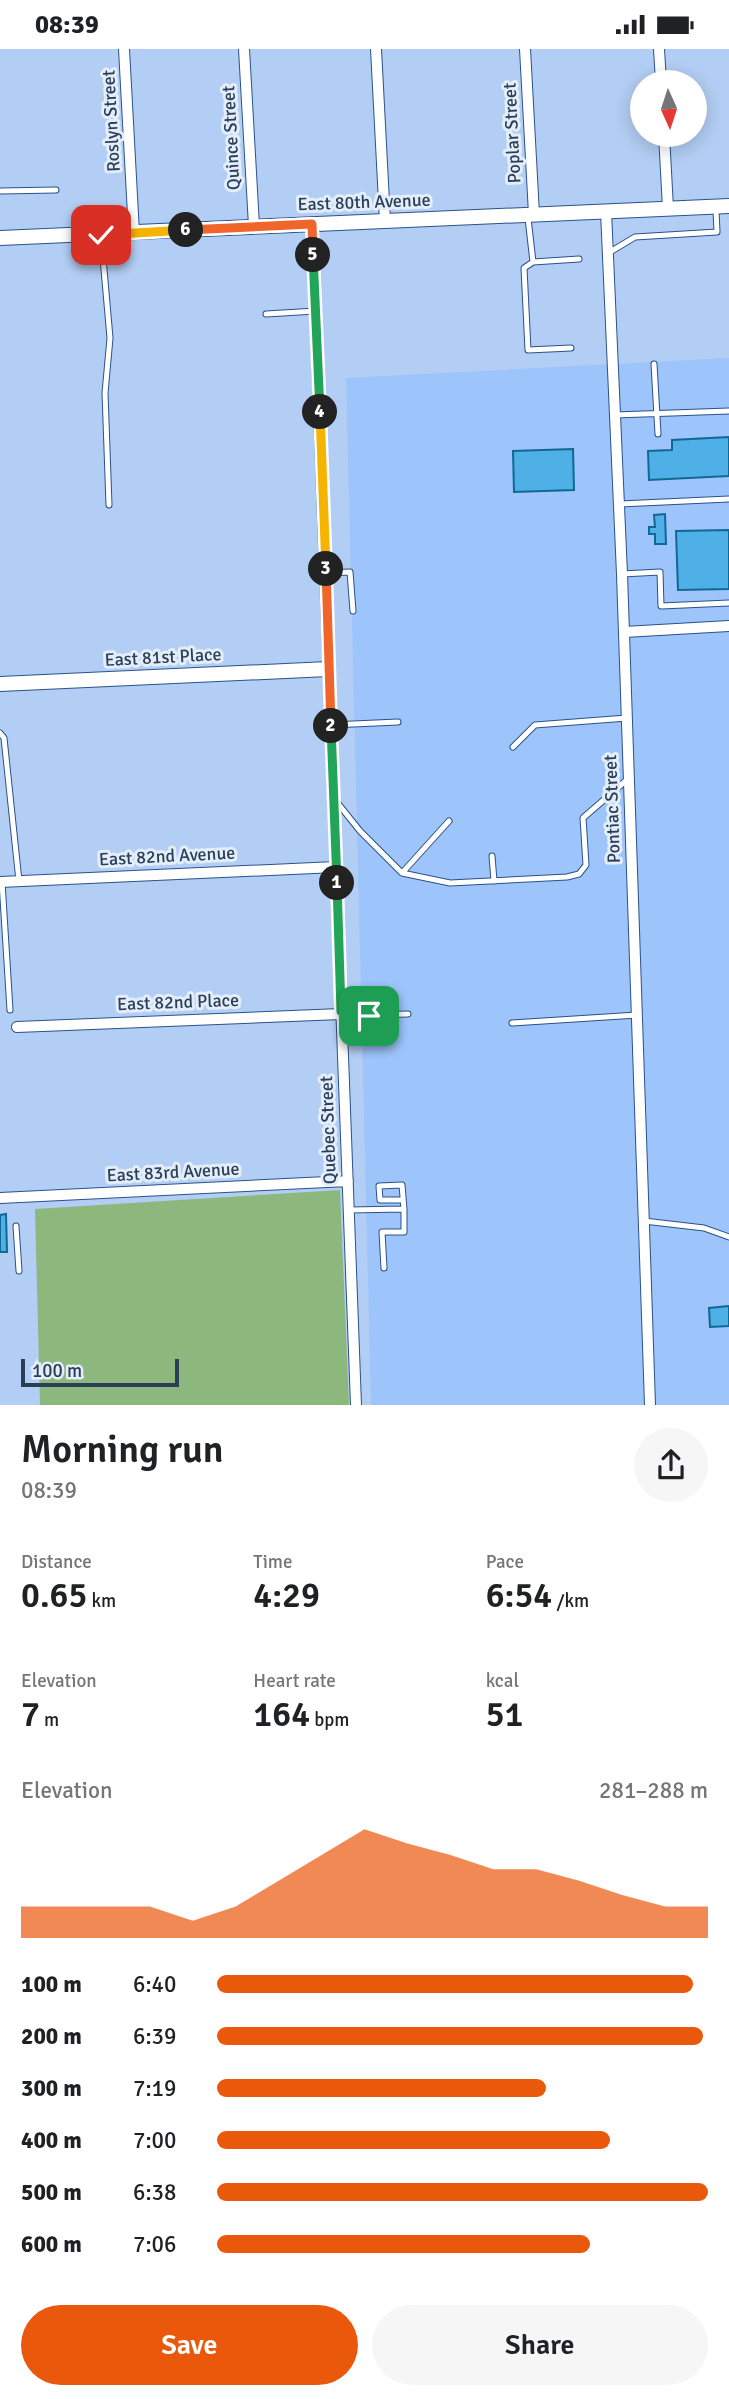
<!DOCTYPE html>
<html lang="en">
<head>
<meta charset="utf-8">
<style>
	:root { --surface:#fff; --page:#f6f6f6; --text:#202124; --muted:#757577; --accent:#ea580c }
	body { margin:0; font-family:Signika,sans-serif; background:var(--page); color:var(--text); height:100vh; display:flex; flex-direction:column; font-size:26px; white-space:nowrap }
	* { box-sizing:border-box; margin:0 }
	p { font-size:23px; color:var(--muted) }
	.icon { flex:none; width:38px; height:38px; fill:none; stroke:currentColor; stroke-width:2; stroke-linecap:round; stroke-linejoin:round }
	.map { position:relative; height:1356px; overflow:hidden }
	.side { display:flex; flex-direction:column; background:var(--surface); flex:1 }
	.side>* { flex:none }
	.needle { width:46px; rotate:177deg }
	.controls { position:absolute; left:630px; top:21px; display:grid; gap:14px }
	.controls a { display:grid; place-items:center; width:77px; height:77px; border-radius:50%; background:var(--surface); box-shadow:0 4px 18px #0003; font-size:35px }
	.scale { position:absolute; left:21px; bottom:18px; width:158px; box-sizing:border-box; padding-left:7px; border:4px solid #2b3e57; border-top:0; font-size:19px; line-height:24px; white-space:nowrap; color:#2b3e57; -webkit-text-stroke:5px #e4eefb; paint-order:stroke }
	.pin { position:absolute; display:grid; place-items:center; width:60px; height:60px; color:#fff; margin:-30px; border-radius:14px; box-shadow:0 4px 10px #0006 }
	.km { position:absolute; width:35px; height:35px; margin:-18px; border-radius:50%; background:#222; color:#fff; font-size:19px; line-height:35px; text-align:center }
	.round { display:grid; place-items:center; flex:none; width:74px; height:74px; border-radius:37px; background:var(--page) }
	.head { display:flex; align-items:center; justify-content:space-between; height:119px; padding:0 21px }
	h1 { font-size:38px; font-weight:600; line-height:52px }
	.stats { display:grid; grid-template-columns:repeat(3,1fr); gap:10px; height:119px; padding:7px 21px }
	.stats div { display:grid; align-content:center }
	.stats b { font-size:35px; font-weight:600 }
	.stats small { font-size:19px; font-weight:400 }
	.stats p { font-size:19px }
	.chart { height:196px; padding:14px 21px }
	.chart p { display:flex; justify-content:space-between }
	.chart svg { width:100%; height:126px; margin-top:7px; fill:var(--accent); opacity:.7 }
	.button { display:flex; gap:14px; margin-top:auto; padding:14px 21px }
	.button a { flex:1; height:80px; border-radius:42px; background:var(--accent); color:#fff; font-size:28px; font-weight:600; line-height:80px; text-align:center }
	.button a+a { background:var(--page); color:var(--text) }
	ul { padding:0 21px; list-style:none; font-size:23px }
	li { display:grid; grid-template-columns:112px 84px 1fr; align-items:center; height:52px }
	li i { height:18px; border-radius:9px; background:var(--accent) }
	.status { display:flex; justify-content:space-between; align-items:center; height:49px; padding:0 35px; background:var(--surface); direction:ltr }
	.status svg { height:19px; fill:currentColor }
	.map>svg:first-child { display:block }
	.built { fill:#9dc4fb }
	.grass { fill:#8db87d }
	.building { fill:#4fb0e8; stroke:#116893; stroke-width:2 }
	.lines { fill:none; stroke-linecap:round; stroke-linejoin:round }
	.service-casing { stroke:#2a5289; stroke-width:7 }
	.minor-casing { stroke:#2a5289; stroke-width:12 }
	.tertiary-casing { stroke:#2a5289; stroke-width:16 }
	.service { stroke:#fff; stroke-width:5 }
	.minor { stroke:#fff; stroke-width:10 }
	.tertiary { stroke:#fff; stroke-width:14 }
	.split-1-casing { stroke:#fff; stroke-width:14 }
	.split-2-casing { stroke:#fff; stroke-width:14 }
	.split-3-casing { stroke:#fff; stroke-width:14 }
	.split-4-casing { stroke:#fff; stroke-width:14 }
	.split-5-casing { stroke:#fff; stroke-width:14 }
	.split-6-casing { stroke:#fff; stroke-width:14 }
	.split-7-casing { stroke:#fff; stroke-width:14 }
	.split-1 { stroke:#22a559; stroke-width:9 }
	.split-2 { stroke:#22a559; stroke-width:9 }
	.split-3 { stroke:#f0652b; stroke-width:9 }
	.split-4 { stroke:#f5b400; stroke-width:9 }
	.split-5 { stroke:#22a559; stroke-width:9 }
	.split-6 { stroke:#f0652b; stroke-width:9 }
	.split-7 { stroke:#f5b400; stroke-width:9 }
	.labels { text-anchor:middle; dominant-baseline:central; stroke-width:6; stroke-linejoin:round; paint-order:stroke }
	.street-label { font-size:18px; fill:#2b3e57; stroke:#e4eefb }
</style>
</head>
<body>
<div class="status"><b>08:39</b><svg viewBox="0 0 49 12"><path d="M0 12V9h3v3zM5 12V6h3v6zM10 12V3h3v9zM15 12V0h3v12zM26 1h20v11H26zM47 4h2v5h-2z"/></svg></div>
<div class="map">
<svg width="729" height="1356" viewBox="0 0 729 1356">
	<rect width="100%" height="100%" fill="#b3cef4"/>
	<!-- built -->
	<path class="built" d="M 729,309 L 729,1356 L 371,1356 L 346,329 Z"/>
	<!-- grass -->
	<path class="grass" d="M 340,1141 L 349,1356 L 40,1356 L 35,1160 Z"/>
	<!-- building -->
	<path class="building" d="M 729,388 L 729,427 L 649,431 L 648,402 L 672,401 L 672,391 Z
		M 573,400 L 574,441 L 514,443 L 513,402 Z
		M 665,465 L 666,495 L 655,495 L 655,485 L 649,485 L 649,478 L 655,478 L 654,466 Z
		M 729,481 L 729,540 L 678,541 L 676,482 Z
		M 6,1165 L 7,1203 L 0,1203 L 0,1166 Z
		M 729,1257 L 729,1277 L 710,1278 L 709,1259 Z"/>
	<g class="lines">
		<defs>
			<path id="service" d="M 0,142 L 56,141
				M 528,169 L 533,213 L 579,210
				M 101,186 L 110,289 L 105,344 L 109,456
				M 610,203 L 635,188 L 717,183 L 716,161
				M 533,213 L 524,219 L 528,301 L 571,299
				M 266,265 L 316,262
				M 654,315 L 658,385
				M 615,366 L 729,362
				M 620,455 L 729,450
				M 326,524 L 350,523 L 353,562
				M 622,525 L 660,523 L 661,557 L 729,554
				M 331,676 L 398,673
				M 0,684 L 4,689 L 19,832
				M 513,698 L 535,676 L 627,669
				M 336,752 L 360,782 L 402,824 L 450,834 L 567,828 L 579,825 L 586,816 L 583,769 L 629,729
				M 492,807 L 494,832
				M 402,824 L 449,772
				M 2,833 L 10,961
				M 341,962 L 360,962 L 369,966 L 408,965
				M 512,974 L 637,966
				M 403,1151 L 380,1151 L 379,1137 L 402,1136 L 404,1160
				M 349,1161 L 404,1160 L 404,1183 L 382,1183 L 384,1219
				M 644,1172 L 704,1179 L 729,1188
				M 16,1177 L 19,1222"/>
			<path id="minor" d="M 124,0 L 134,184
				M 244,0 L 254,177
				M 376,0 L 385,172
				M 525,0 L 534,165
				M 659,0 L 661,33
				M 664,86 L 668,159
				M 606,162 L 622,525 L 650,1356
				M 312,175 L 356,1356
				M 624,583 L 729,577
				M 0,833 L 336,818
				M 17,978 L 341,965
				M 0,1149 L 348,1132"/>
			<path id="tertiary" d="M 0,189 L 729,157
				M 0,635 L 328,620"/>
		</defs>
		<!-- service casing -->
		<use href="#service" class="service-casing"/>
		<!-- minor casing -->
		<use href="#minor" class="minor-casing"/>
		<!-- tertiary casing -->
		<use href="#tertiary" class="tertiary-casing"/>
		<!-- service -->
		<use href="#service" class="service"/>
		<!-- minor -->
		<use href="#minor" class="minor"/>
		<!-- tertiary -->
		<use href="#tertiary" class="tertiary"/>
	</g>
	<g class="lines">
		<defs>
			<path id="split-1" d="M 337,834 L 341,962 L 360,962 L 369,967"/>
			<path id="split-2" d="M 331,677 L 337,834"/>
			<path id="split-3" d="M 326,520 L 331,677"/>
			<path id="split-4" d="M 320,363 L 326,520"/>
			<path id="split-5" d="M 313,206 L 320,363"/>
			<path id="split-6" d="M 186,181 L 312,175 L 313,206"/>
			<path id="split-7" d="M 101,186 L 186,181"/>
		</defs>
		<!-- split-1 casing -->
		<use href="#split-1" class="split-1-casing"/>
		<!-- split-2 casing -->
		<use href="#split-2" class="split-2-casing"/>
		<!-- split-3 casing -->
		<use href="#split-3" class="split-3-casing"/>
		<!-- split-4 casing -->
		<use href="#split-4" class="split-4-casing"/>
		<!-- split-5 casing -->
		<use href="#split-5" class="split-5-casing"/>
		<!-- split-6 casing -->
		<use href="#split-6" class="split-6-casing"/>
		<!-- split-7 casing -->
		<use href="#split-7" class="split-7-casing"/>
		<!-- split-1 -->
		<use href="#split-1" class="split-1"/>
		<!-- split-2 -->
		<use href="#split-2" class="split-2"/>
		<!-- split-3 -->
		<use href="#split-3" class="split-3"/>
		<!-- split-4 -->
		<use href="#split-4" class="split-4"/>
		<!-- split-5 -->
		<use href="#split-5" class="split-5"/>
		<!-- split-6 -->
		<use href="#split-6" class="split-6"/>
		<!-- split-7 -->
		<use href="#split-7" class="split-7"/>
	</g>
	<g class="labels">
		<!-- street labels -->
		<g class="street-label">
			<text transform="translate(111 72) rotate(-93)">Roslyn Street</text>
			<text transform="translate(512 84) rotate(-93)">Poplar Street</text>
			<text transform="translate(231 89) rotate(-93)">Quince Street</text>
			<text transform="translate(364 153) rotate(-2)">East 80th Avenue</text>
			<text transform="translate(163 608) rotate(-3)">East 81st Place</text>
			<text transform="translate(612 760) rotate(-92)">Pontiac Street</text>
			<text transform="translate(167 807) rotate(-3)">East 82nd Avenue</text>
			<text transform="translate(178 953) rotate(-2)">East 82nd Place</text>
			<text transform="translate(328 1081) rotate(-92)">Quebec Street</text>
			<text transform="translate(173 1123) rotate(-3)">East 83rd Avenue</text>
		</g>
	</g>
</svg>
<div class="controls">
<a><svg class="needle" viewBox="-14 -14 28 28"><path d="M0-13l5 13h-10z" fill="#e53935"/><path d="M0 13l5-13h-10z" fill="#757577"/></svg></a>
</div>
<div class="scale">100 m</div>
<div class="pin" style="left:369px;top:967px;background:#1e9e55"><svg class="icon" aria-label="arrive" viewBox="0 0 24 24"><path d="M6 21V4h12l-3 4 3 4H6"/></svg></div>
<div class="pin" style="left:101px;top:186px;background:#d93025"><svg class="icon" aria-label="check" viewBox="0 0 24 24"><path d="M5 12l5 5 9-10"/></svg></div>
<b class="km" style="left:337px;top:834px">1</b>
<b class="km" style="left:331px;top:677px">2</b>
<b class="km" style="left:326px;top:520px">3</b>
<b class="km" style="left:320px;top:363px">4</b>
<b class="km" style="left:313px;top:206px">5</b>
<b class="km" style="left:186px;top:181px">6</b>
</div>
<section class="side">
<div class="head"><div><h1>Morning run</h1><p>08:39</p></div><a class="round"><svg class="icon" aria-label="share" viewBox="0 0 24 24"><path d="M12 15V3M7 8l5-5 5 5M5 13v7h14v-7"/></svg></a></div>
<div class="stats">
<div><p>Distance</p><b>0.65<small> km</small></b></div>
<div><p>Time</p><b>4:29</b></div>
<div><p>Pace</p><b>6:54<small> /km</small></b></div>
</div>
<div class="stats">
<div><p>Elevation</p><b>7<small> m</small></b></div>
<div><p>Heart rate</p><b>164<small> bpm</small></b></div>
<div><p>kcal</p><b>51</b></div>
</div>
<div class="chart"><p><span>Elevation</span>281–288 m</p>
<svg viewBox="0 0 160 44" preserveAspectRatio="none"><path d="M0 44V33L10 33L20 33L30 33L40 38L50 33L60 24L70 15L80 6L90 11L100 15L110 20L120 20L130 24L140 29L150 33L160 33V44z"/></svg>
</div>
<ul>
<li><b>100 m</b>6:40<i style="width:97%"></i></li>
<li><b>200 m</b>6:39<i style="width:99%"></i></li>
<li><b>300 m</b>7:19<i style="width:67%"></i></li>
<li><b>400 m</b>7:00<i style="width:80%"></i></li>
<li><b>500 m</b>6:38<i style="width:100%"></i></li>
<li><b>600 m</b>7:06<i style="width:76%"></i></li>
</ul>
<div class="button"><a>Save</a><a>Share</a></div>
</section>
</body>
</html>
